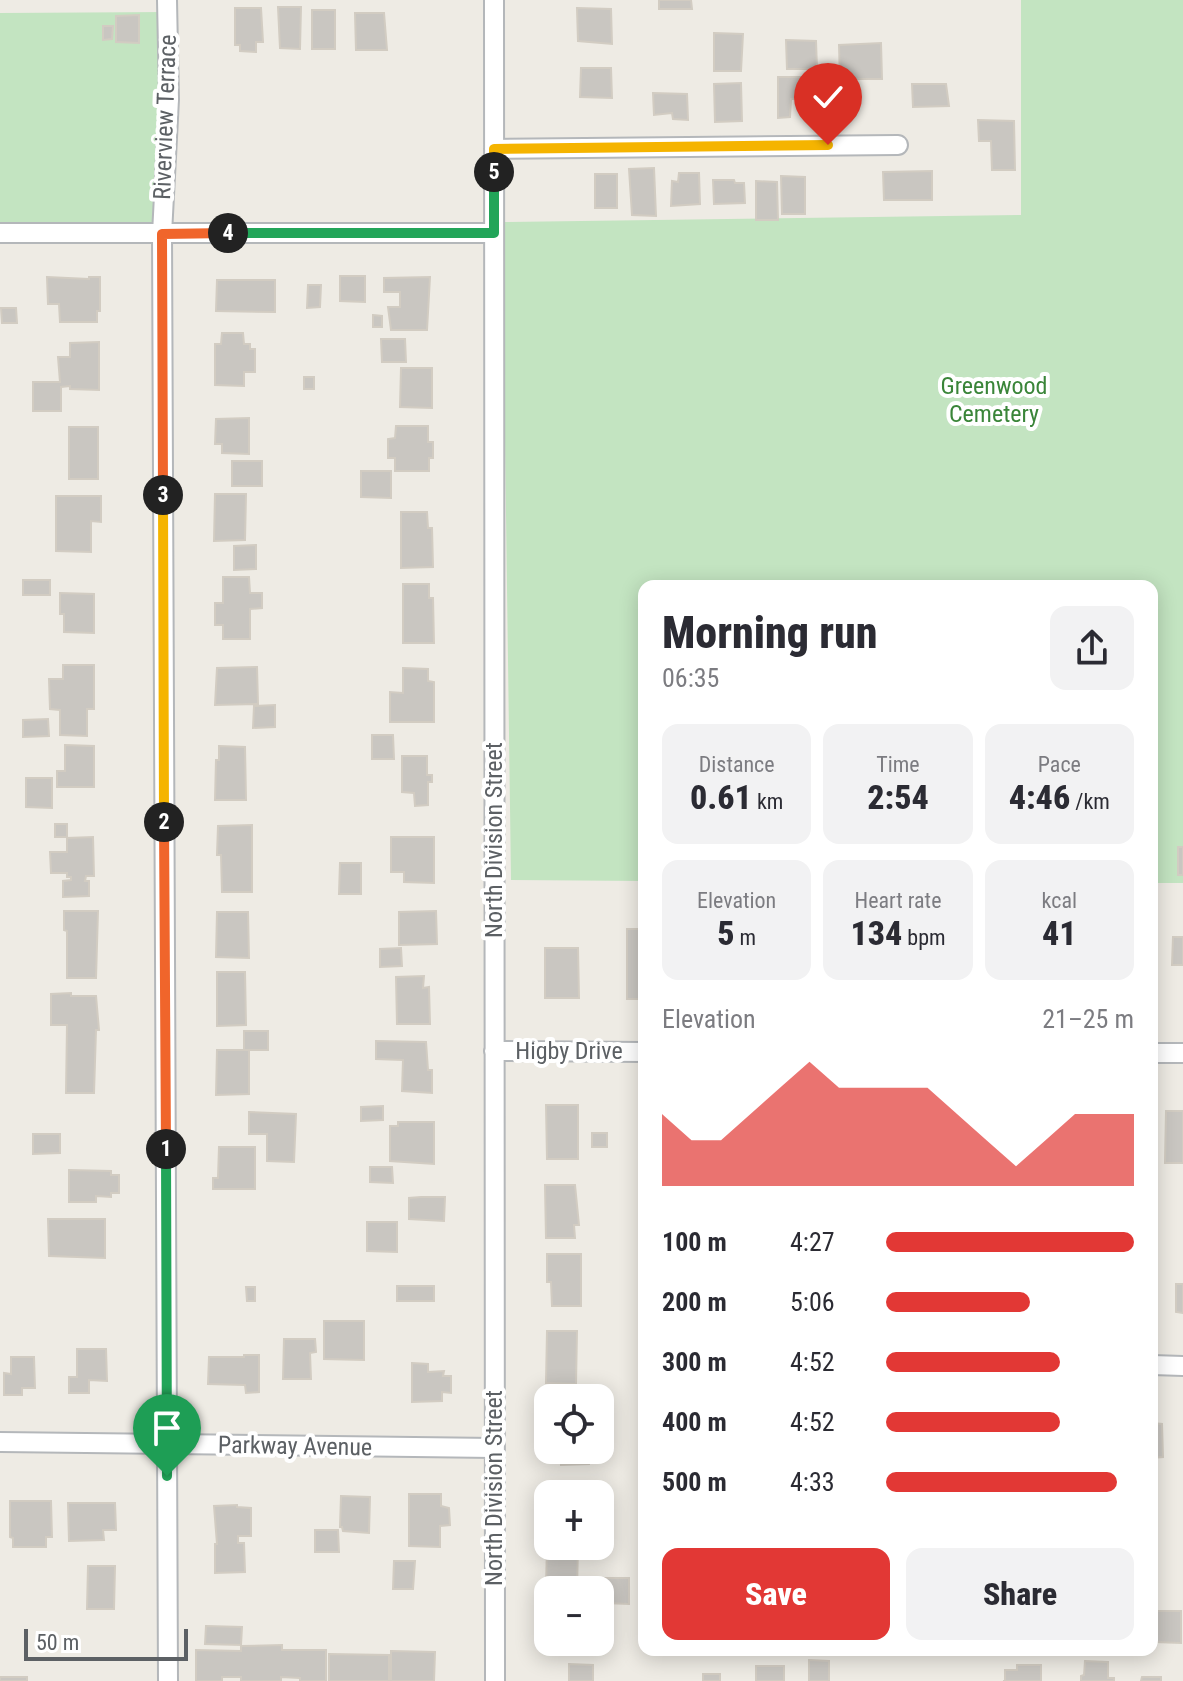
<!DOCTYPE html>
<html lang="en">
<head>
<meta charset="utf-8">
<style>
	:root { --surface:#fff; --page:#f2f2f3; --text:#2b2b33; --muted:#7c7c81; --accent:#e23835 }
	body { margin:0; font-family:"Roboto Condensed",sans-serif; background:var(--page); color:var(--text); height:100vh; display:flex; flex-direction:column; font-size:30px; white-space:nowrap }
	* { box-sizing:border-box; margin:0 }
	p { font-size:26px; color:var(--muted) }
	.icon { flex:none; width:44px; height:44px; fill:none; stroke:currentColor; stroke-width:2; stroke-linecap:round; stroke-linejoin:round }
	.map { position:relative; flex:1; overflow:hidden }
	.drawer { position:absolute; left:638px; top:580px; width:520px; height:1076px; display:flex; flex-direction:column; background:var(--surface); border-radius:16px; box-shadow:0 4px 20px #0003 }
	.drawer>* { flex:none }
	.fabs { position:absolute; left:534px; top:1384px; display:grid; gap:16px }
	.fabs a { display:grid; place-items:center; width:80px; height:80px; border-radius:16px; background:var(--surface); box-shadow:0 4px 20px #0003; font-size:40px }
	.scale { position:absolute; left:24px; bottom:20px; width:164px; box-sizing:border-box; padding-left:8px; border:4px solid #5c6064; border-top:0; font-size:22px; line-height:28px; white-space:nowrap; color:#5c6064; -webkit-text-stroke:6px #fff; paint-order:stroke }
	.pin { position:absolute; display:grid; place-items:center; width:68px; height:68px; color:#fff; margin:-82px -34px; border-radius:50% 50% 50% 0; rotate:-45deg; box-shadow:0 0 8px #0007 }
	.pin .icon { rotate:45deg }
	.km { position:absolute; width:40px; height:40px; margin:-20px; border-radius:50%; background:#222; color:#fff; font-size:22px; line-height:40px; text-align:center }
	.round { display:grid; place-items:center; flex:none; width:84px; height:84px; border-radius:16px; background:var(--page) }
	.headline { display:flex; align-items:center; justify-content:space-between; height:136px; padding:0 24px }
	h1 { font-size:44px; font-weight:800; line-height:60px }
	.figures { display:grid; grid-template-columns:repeat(3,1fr); gap:12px; height:136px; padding:8px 24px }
	.figures div { display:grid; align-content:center; border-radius:16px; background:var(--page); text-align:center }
	.figures b { font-size:34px; font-weight:800 }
	.figures small { font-size:22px; font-weight:400 }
	.figures p { font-size:22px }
	.chart { height:224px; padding:16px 24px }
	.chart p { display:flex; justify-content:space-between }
	.chart svg { width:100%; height:144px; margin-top:8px; fill:var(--accent); opacity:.7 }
	.primary-button { display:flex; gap:16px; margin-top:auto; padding:16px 24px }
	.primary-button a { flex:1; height:92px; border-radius:16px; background:var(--accent); color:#fff; font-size:32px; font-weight:800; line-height:92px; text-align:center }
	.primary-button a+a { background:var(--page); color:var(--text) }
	ul { padding:0 24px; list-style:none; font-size:26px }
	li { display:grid; grid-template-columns:128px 96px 1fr; align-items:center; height:60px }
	li i { height:20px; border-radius:10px; background:var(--accent) }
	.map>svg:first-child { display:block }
	.green { fill:#c3e4c1 }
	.building { fill:#c9c6c1; stroke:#d2ccc2; stroke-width:2 }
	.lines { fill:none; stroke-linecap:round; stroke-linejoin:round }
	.minor-casing { stroke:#b4b7ba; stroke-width:22 }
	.minor { stroke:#fff; stroke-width:18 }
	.split-1-casing { stroke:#fff; stroke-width:16 }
	.split-2-casing { stroke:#fff; stroke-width:16 }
	.split-3-casing { stroke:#fff; stroke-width:16 }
	.split-4-casing { stroke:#fff; stroke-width:16 }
	.split-5-casing { stroke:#fff; stroke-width:16 }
	.split-6-casing { stroke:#fff; stroke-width:16 }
	.split-1 { stroke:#22a559; stroke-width:10 }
	.split-2 { stroke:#f0652b; stroke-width:10 }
	.split-3 { stroke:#f5b400; stroke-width:10 }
	.split-4 { stroke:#f0652b; stroke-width:10 }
	.split-5 { stroke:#22a559; stroke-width:10 }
	.split-6 { stroke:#f5b400; stroke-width:10 }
	.labels { text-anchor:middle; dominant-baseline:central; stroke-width:8; stroke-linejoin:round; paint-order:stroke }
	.street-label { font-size:24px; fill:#5c6064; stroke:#fff }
	.park-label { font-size:24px; fill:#3a8539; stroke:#fff }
</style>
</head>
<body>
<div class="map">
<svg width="1183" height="1681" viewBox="0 0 1183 1681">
	<rect width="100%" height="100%" fill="#eeebe4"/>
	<!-- green -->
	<path class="green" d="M 1021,0 L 1183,0 L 1183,883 L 1152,883 L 1152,586 L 644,586 L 644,881 L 511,880 L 502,222 L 1021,215 Z
		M 168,12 L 162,234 L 0,233 L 0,13 Z"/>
	<!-- building -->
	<path class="building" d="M 659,0 L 691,0 L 692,9 L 659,9 Z
		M 278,7 L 301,7 L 300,49 L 280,48 Z
		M 235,8 L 261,8 L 263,42 L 256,42 L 256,52 L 240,51 L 240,45 L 235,45 Z
		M 577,8 L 611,9 L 612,44 L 578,41 Z
		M 312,10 L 335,10 L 335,49 L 312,49 Z
		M 355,13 L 384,13 L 387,50 L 356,50 Z
		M 139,15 L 139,43 L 116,42 L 116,16 Z
		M 103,26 L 113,26 L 112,39 L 103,40 Z
		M 714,33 L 743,34 L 741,71 L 714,71 Z
		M 786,40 L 816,41 L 817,69 L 787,69 Z
		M 881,43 L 882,79 L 840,79 L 839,45 Z
		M 581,68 L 611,68 L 612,98 L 580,97 Z
		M 778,77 L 825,77 L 826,98 L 791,99 L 790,117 L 778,118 Z
		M 741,83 L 742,121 L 715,122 L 714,84 Z
		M 912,84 L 946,84 L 949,106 L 913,107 Z
		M 653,93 L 687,94 L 688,120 L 673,119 L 672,113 L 654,115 Z
		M 978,120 L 1014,121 L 1015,170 L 992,170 L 991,141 L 979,141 Z
		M 654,168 L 656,216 L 632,215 L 629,169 Z
		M 932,171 L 932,200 L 884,200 L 883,172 Z
		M 679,173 L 699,173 L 700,204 L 671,206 L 672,181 L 678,182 Z
		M 595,174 L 617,174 L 617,208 L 595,208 Z
		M 781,176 L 805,177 L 805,214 L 782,214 Z
		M 713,180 L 734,180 L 735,183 L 744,183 L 745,203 L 714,204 Z
		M 756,181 L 777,182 L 778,220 L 756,220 Z
		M 340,276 L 365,276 L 365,302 L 340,301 Z
		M 47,277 L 89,279 L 89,277 L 100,277 L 100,311 L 97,311 L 97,322 L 60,322 L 59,304 L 48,304 Z
		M 430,277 L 427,330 L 391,330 L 388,307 L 400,307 L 400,292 L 384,292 L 384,278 Z
		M 217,280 L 275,280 L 275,312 L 216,311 Z
		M 308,285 L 321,285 L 320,307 L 307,308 Z
		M 1,308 L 16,308 L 17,323 L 2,323 Z
		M 373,315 L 382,316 L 382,327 L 373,327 Z
		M 222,333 L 243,333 L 244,344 L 250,344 L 250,349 L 255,349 L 255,372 L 244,372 L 244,386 L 215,385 L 215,344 L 221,344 Z
		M 381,339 L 405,339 L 406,362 L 382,362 Z
		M 99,342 L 99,390 L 70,389 L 70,386 L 61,387 L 61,411 L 33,411 L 33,382 L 60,382 L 58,357 L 70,357 L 70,343 Z
		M 401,368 L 432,368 L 432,408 L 400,407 Z
		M 304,377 L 314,377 L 314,389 L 304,389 Z
		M 249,418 L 249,454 L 222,453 L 222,444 L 215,444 L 216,419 Z
		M 396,426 L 428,426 L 428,442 L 433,442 L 433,458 L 429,458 L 429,471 L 395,471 L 395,458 L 388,458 L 388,439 L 395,438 Z
		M 69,427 L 98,427 L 98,479 L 69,479 Z
		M 232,461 L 262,461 L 262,486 L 232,486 Z
		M 361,471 L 391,471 L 391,498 L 361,497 Z
		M 215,494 L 246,494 L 245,540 L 214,541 Z
		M 56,496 L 101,496 L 101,522 L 91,521 L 91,552 L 56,551 Z
		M 401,512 L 427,512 L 428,528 L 432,528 L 433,567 L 401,568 Z
		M 256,545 L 256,569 L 234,570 L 234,546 Z
		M 223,577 L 249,577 L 250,593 L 262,593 L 262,608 L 250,609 L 250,639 L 223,639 L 223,625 L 215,625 L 215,603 L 223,603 Z
		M 23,580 L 50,580 L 50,595 L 23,595 Z
		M 403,584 L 429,584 L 429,598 L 433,598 L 434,643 L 403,643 Z
		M 60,593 L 94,594 L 94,633 L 64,632 L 64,614 L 60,614 Z
		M 63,665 L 94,665 L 94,709 L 87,709 L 87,736 L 60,735 L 60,710 L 50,709 L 49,679 L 63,679 Z
		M 257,667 L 258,704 L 215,705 L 217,668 Z
		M 403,668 L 428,669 L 428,681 L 434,682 L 434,722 L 390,722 L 390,692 L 403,693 Z
		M 275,705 L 275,727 L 253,728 L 254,706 Z
		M 48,719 L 49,736 L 23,737 L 23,720 Z
		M 372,735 L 393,735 L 394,759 L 372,759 Z
		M 65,745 L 94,746 L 94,787 L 57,787 L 57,771 L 65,771 Z
		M 219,746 L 245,747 L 246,800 L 215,800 L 216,760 L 219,760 Z
		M 402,756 L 427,756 L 427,775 L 432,775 L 432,782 L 428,782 L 428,805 L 415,806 L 414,793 L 402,792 Z
		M 26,778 L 52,778 L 52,808 L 26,807 Z
		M 55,824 L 67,824 L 67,837 L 55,837 Z
		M 252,825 L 252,892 L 222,892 L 221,855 L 217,855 L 218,826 Z
		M 93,837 L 94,876 L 86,876 L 85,881 L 89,881 L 89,896 L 63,897 L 63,881 L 71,880 L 71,877 L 67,877 L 67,873 L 51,873 L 50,852 L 67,852 L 67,838 Z
		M 391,837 L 434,837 L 434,883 L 404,882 L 404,872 L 391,872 Z
		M 1178,847 L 1183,847 L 1183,875 L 1178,875 Z
		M 340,863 L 361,863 L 361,894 L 339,894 Z
		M 64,911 L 98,911 L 96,978 L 67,978 L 67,931 L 64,930 Z
		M 436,911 L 437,944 L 399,945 L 399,912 Z
		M 217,912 L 248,912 L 249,958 L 216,957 Z
		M 627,929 L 644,929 L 644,999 L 627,999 Z
		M 1173,937 L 1183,937 L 1183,965 L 1172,965 Z
		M 401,948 L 402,966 L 380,967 L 380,949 Z
		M 545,948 L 578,948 L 579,998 L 545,998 Z
		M 1152,970 L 1155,970 L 1156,1004 L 1152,1004 Z
		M 217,972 L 245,972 L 246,1025 L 217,1026 Z
		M 424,976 L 423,988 L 429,987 L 430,1024 L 397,1024 L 396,977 Z
		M 71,993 L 71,996 L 96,996 L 99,1030 L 96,1030 L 94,1093 L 66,1093 L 67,1025 L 51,1025 L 51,994 Z
		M 244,1031 L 268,1031 L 268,1050 L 244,1050 Z
		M 376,1041 L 426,1042 L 428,1070 L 432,1070 L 432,1093 L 402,1091 L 403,1060 L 376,1059 Z
		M 217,1050 L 249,1050 L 249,1094 L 216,1095 Z
		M 546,1105 L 578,1105 L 578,1159 L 547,1159 Z
		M 383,1106 L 383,1120 L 361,1121 L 361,1107 Z
		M 1166,1111 L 1183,1111 L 1183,1163 L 1165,1163 Z
		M 249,1112 L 296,1114 L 294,1162 L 267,1161 L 267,1134 L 249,1134 Z
		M 398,1122 L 434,1122 L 434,1164 L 390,1161 L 390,1126 L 398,1126 Z
		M 592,1133 L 607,1133 L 607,1147 L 592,1147 Z
		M 33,1134 L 60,1134 L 60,1153 L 33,1154 Z
		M 219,1147 L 255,1147 L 255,1189 L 213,1189 L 213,1178 L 218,1178 Z
		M 370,1167 L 392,1167 L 393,1183 L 370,1182 Z
		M 69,1170 L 111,1171 L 111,1175 L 119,1175 L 119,1193 L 111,1193 L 111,1197 L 96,1196 L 96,1202 L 69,1202 Z
		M 545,1185 L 575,1185 L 579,1225 L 574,1225 L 575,1238 L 546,1238 Z
		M 421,1197 L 445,1197 L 444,1221 L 409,1219 L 409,1198 Z
		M 48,1219 L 105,1219 L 105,1258 L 49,1256 Z
		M 367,1222 L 397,1222 L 397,1252 L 367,1251 Z
		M 547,1254 L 581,1254 L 581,1306 L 552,1306 L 551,1282 L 547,1282 Z
		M 1152,1262 L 1155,1262 L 1155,1299 L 1152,1299 Z
		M 1176,1284 L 1183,1284 L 1183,1313 L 1176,1312 Z
		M 397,1286 L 434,1286 L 434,1301 L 397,1301 Z
		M 246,1287 L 255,1287 L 255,1301 L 247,1301 Z
		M 324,1321 L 364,1321 L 364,1360 L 324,1359 Z
		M 547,1331 L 577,1331 L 576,1384 L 546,1383 Z
		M 284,1339 L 315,1339 L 316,1352 L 310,1353 L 311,1379 L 283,1379 Z
		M 77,1349 L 106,1349 L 107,1381 L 89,1380 L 89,1393 L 69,1393 L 69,1377 L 77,1377 Z
		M 244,1355 L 259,1355 L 259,1392 L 246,1393 L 245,1385 L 208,1384 L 209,1357 L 244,1357 Z
		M 11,1357 L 34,1357 L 35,1388 L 22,1388 L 22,1395 L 4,1395 L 4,1373 L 11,1374 Z
		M 412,1363 L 428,1364 L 428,1372 L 444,1371 L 443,1376 L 451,1376 L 451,1393 L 442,1392 L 442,1401 L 412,1402 Z
		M 1152,1423 L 1162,1424 L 1163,1457 L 1152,1458 Z
		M 561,1450 L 589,1450 L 589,1464 L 561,1465 Z
		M 409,1494 L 441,1494 L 441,1506 L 449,1508 L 450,1525 L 440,1526 L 440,1547 L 409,1546 Z
		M 341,1496 L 370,1497 L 369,1533 L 343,1531 L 342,1527 L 340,1527 Z
		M 10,1501 L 51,1501 L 52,1537 L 46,1537 L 46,1547 L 13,1547 L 13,1538 L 10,1537 Z
		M 68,1503 L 115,1503 L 116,1530 L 103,1530 L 104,1540 L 69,1541 Z
		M 237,1505 L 237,1507 L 251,1508 L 251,1536 L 238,1536 L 238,1543 L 244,1543 L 245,1572 L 215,1573 L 215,1544 L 217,1544 L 214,1506 Z
		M 315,1530 L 338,1530 L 339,1552 L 315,1552 Z
		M 547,1543 L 548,1546 L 578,1546 L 577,1590 L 546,1589 Z
		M 394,1561 L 415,1561 L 413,1589 L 393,1589 Z
		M 88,1566 L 115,1566 L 114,1609 L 87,1609 Z
		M 605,1578 L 629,1578 L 629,1604 L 604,1603 Z
		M 1155,1611 L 1181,1611 L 1181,1643 L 1155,1642 Z
		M 206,1626 L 242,1627 L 241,1645 L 205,1644 Z
		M 282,1645 L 282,1650 L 326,1650 L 326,1681 L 300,1681 L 300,1678 L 281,1677 L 281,1681 L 241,1681 L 241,1677 L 222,1677 L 222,1681 L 196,1681 L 196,1650 L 241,1651 L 241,1646 Z
		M 391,1651 L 435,1652 L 434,1681 L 391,1681 Z
		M 329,1654 L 389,1655 L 389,1681 L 329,1681 Z
		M 809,1660 L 829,1661 L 829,1681 L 809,1681 Z
		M 1085,1661 L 1108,1662 L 1108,1678 L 1114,1678 L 1114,1681 L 1081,1681 L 1081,1676 L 1084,1675 Z
		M 569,1664 L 593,1665 L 593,1681 L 569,1681 Z
		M 1017,1665 L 1041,1665 L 1041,1681 L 1003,1681 L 1005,1681 L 1005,1670 L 1017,1670 Z
		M 756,1666 L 784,1666 L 784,1681 L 756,1681 Z
		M 703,1674 L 720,1674 L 720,1681 L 703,1681 Z
		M 0,1677 L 27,1677 L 27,1681 L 0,1681 Z
		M 1142,1677 L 1161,1677 L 1161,1681 L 1141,1681 Z"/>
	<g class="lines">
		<defs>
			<path id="minor" d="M 167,0 L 169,99 L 162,234 L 168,1681
				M 494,0 L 495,1681
				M 494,149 L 898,145
				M 0,233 L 494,233
				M 494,1051 L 644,1052
				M 1152,1053 L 1183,1053
				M 1152,1365 L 1183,1366
				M 0,1442 L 494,1448"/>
		</defs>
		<!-- minor casing -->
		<use href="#minor" class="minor-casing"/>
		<!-- minor -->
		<use href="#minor" class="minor"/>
	</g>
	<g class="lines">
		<defs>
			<path id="split-1" d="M 166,1149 L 167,1476"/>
			<path id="split-2" d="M 164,822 L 166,1149"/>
			<path id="split-3" d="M 163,495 L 164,822"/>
			<path id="split-4" d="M 163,495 L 162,234 L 228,233"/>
			<path id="split-5" d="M 228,233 L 494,233 L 494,172"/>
			<path id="split-6" d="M 494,172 L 494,149 L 828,145"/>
		</defs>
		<!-- split-1 casing -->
		<use href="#split-1" class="split-1-casing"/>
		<!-- split-2 casing -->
		<use href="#split-2" class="split-2-casing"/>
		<!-- split-3 casing -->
		<use href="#split-3" class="split-3-casing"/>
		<!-- split-4 casing -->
		<use href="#split-4" class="split-4-casing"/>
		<!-- split-5 casing -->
		<use href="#split-5" class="split-5-casing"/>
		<!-- split-6 casing -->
		<use href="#split-6" class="split-6-casing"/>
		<!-- split-1 -->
		<use href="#split-1" class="split-1"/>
		<!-- split-2 -->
		<use href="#split-2" class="split-2"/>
		<!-- split-3 -->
		<use href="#split-3" class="split-3"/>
		<!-- split-4 -->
		<use href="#split-4" class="split-4"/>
		<!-- split-5 -->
		<use href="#split-5" class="split-5"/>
		<!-- split-6 -->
		<use href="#split-6" class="split-6"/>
	</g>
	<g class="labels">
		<!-- street labels -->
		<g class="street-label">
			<text transform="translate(165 117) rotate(-88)">Riverview Terrace</text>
			<text transform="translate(494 840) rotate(-90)">North Division Street</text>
			<text x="569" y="1051">Higby Drive</text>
			<text transform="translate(295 1446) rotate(1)">Parkway Avenue</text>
			<text transform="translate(494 1488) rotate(-90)">North Division Street</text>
		</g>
		<!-- park labels -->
		<g class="park-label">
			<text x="994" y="386">Greenwood<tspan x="994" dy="28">Cemetery</tspan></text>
		</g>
	</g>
</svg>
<div class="fabs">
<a><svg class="icon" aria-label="locate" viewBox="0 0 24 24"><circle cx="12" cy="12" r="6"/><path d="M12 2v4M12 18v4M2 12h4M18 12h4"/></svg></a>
<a>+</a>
<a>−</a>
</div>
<div class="scale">50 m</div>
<div class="pin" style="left:167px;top:1476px;background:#1e9e55"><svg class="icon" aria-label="arrive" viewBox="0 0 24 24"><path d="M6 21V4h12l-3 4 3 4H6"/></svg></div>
<div class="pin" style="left:828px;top:145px;background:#d93025"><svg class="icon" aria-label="check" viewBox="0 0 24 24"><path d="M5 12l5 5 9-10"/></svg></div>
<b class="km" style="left:166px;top:1149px">1</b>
<b class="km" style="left:164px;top:822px">2</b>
<b class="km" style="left:163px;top:495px">3</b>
<b class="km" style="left:228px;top:233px">4</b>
<b class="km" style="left:494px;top:172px">5</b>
<section class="drawer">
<div class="headline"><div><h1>Morning run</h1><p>06:35</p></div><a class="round"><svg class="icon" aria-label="share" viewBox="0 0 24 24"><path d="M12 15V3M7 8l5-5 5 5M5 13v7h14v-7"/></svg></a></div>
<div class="figures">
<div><p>Distance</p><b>0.61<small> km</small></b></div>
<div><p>Time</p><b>2:54</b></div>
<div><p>Pace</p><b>4:46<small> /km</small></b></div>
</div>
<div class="figures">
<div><p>Elevation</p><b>5<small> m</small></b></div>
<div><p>Heart rate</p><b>134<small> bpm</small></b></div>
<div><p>kcal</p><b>41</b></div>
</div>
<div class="chart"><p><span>Elevation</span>21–25 m</p>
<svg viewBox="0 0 160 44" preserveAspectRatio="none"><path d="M0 44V22L10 30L20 30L30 22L40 14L50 6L60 14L70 14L80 14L90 14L100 22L110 30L120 38L130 30L140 22L150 22L160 22V44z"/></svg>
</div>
<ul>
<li><b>100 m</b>4:27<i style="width:100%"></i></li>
<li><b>200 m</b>5:06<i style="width:58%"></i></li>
<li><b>300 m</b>4:52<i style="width:70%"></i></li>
<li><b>400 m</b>4:52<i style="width:70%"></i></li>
<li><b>500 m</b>4:33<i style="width:93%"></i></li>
</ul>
<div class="primary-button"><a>Save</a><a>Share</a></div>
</section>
</div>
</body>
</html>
